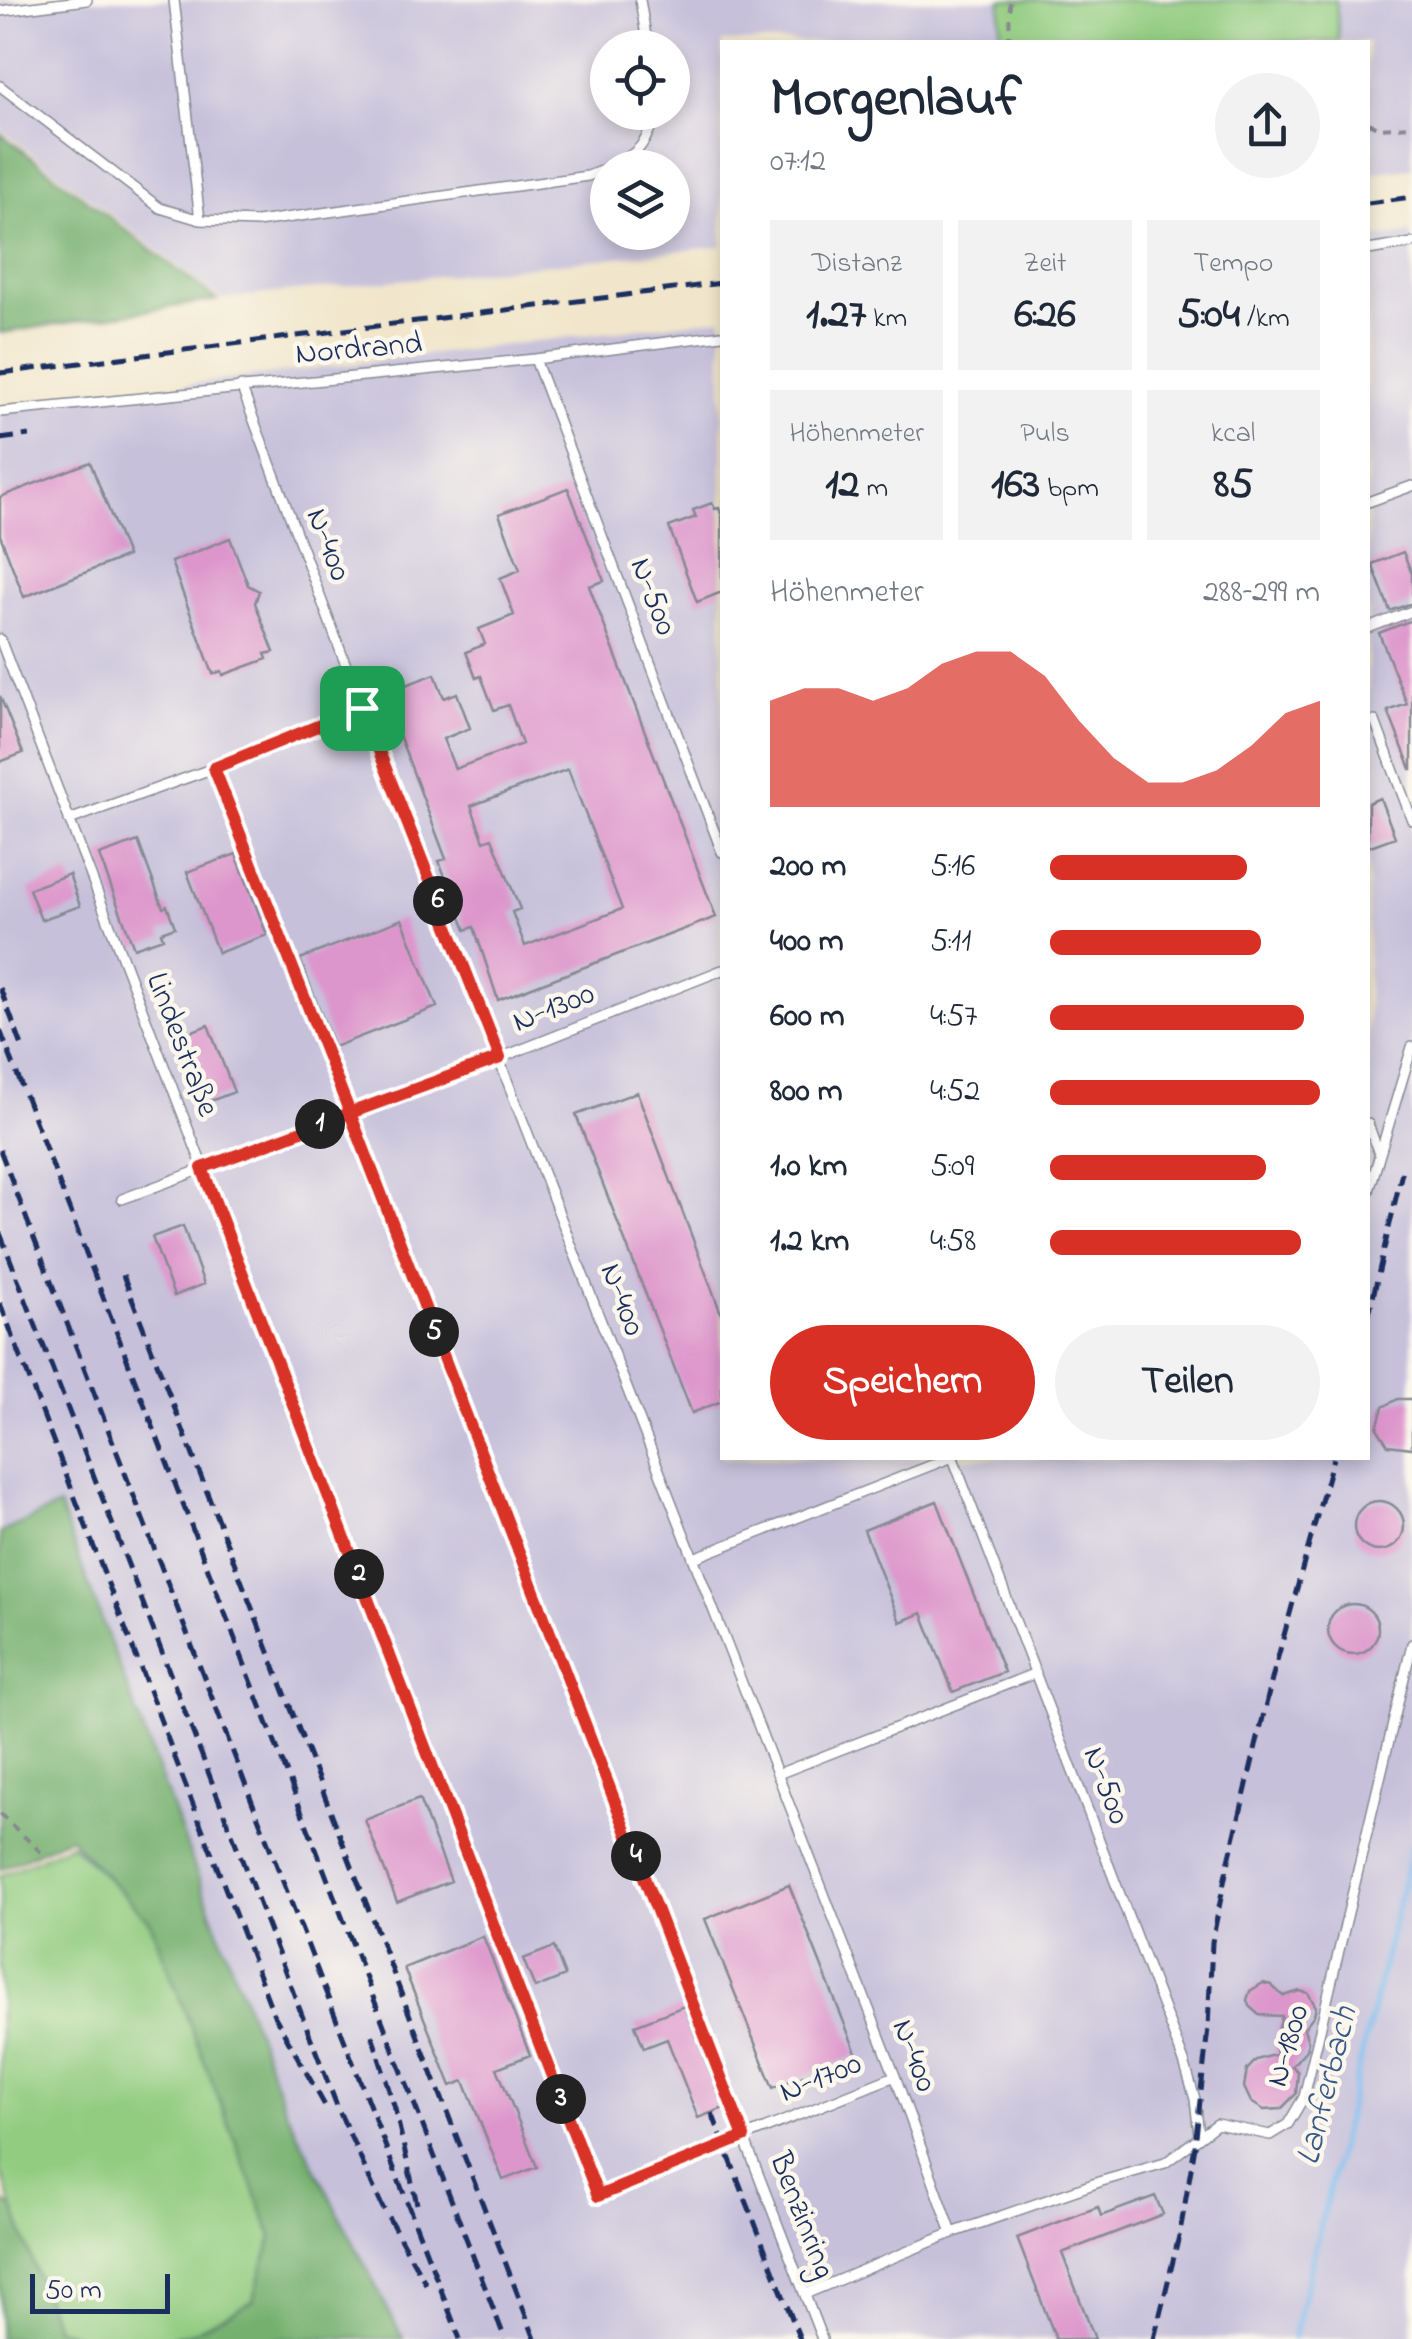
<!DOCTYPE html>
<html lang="de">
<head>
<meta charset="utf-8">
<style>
	:root { --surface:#fff; --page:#f2f2f3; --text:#1f2937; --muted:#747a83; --accent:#d93025 }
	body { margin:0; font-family:"Indie Flower",sans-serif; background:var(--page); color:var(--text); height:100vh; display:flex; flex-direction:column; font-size:38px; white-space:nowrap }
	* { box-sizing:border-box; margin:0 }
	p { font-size:32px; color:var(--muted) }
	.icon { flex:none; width:55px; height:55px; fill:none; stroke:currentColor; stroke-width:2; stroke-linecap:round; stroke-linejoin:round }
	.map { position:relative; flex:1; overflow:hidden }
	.panel { position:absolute; left:720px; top:40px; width:650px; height:1420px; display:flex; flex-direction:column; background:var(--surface); border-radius:0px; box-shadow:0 5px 15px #0003 }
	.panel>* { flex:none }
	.fabs { position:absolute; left:590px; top:30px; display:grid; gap:20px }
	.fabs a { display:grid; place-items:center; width:100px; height:100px; border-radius:50%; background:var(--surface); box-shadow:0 5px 15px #0003; font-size:50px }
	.scale { position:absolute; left:30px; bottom:25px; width:140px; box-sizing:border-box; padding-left:10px; border:5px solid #1b2f5e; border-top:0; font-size:28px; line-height:35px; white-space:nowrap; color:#1b2f5e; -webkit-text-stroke:8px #fbf7ec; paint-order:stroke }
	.pin { position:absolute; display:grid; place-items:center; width:85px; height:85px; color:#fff; margin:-42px; border-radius:20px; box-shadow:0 5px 15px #0006 }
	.km { position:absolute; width:50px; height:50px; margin:-25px; border-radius:50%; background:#222; color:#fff; font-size:28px; line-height:50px; text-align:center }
	.round { display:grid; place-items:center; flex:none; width:105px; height:105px; border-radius:52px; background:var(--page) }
	.head { display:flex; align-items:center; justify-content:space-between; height:170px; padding:0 50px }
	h1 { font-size:55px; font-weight:800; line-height:75px }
	.stats { display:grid; grid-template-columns:repeat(3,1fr); gap:15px; height:170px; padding:10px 50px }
	.stats div { display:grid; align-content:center; border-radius:0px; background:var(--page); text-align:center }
	.stats b { font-size:42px; font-weight:800 }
	.stats small { font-size:28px; font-weight:400 }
	.stats p { font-size:28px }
	.chart { height:280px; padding:20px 50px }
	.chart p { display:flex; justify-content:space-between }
	.chart svg { width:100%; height:180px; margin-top:10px; fill:var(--accent); opacity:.7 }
	.action { display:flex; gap:20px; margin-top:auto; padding:20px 50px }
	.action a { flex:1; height:115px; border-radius:60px; background:var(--accent); color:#fff; font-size:40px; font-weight:800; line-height:115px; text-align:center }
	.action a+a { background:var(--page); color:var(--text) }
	ul { padding:0 50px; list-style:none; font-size:32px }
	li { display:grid; grid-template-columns:160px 120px 1fr; align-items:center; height:75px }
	li i { height:25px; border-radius:12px; background:var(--accent) }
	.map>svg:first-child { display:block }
	.industrial { fill:#c6c0da; fill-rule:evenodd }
	.green { fill:#92cc80; stroke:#567e6f; stroke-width:2.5 }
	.forest { fill:#75b06e; stroke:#487066; stroke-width:2.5 }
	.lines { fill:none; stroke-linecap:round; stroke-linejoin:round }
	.stream { stroke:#7bbdf0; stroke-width:5 }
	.building { fill:#dd96cc; fill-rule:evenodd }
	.service-casing { stroke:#868a94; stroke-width:12 }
	.path { stroke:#868a94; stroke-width:4; stroke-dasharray:8 8; stroke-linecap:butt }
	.service { stroke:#fff; stroke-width:9 }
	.rail { stroke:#1b2f5e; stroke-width:5; stroke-dasharray:15 8; stroke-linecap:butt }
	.route-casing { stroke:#fff; stroke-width:20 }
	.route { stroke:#d93025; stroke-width:12 }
	.labels { text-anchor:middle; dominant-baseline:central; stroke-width:9; stroke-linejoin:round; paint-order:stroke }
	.street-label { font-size:32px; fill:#1b2f5e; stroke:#fbf7ec }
	.water-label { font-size:35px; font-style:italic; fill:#385a8a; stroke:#fbf7ec }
</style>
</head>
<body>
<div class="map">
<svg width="1412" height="2339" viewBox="0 0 1412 2339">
	<rect width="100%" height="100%" fill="#fbf7ec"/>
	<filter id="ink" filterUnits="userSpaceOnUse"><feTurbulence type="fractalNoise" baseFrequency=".01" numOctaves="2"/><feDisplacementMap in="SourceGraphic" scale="20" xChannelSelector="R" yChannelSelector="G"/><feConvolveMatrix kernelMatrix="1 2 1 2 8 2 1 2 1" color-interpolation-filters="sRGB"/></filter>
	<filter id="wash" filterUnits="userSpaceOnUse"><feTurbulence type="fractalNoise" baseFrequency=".0048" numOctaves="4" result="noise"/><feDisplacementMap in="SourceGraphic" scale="40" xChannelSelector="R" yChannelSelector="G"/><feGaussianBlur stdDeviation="2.25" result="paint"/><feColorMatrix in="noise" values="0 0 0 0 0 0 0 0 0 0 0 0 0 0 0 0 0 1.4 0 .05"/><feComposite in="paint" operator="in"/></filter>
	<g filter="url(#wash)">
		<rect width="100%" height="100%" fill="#f1e6cb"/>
		<!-- industrial -->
		<path class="industrial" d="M 0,0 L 1004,0 L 1002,42 L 722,42 L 722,246 L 221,299 L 0,129 ZM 608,48 L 672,48 L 672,112 L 608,112 ZM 608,168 L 672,168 L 672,232 L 608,232 Z
			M 1336,0 L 1412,0 L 1412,168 L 1368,173 L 1368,42 L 1339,42 Z
			M 1412,233 L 1412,2339 L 398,2339 L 287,2110 L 59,1505 L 0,1532 L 0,408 L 722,318 L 722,1458 L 1368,1458 L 1368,239 Z"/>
		<!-- green -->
		<path class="green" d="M 1001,0 L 1336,0 L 1339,42 L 1000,42 Z
			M 71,1844 L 153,1922 L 272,2236 L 275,2261 L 253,2301 L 193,2332 L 166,2339 L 93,2339 L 56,2329 L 0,2170 L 0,1876 Z"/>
		<!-- forest -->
		<path class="forest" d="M 0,133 L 217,300 L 0,333 Z
			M 59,1506 L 286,2111 L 403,2339 L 166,2339 L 193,2332 L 253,2301 L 272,2236 L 150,1922 L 69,1837 L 0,1870 L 0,1533 Z
			M 0,2201 L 13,2206 L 56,2329 L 93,2339 L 0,2339 Z"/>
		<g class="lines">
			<!-- stream -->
			<path class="stream" d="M 1293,2339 L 1412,1846"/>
		</g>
		<g id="blocks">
			<!-- building -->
			<path class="building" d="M 90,462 L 127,556 L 24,597 L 0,535 L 0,497 Z
				M 568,488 L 604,581 L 589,586 L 716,917 L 498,1000 L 474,927 L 466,930 L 439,861 L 446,859 L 393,719 L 389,721 L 379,695 L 435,674 L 444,698 L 457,693 L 470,728 L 443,739 L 455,769 L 522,744 L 508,705 L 494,710 L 481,676 L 476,678 L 466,652 L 485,644 L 479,629 L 514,615 L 500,578 L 520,570 L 499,514 ZM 568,769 L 622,909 L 525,946 L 512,912 L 520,909 L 492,838 L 484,841 L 471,806 Z
				M 712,503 L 715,509 L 719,508 L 722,517 L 722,592 L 697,602 L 669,527 L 696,517 L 693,510 Z
				M 230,538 L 248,585 L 259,591 L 255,603 L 274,652 L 265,654 L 267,659 L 223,675 L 222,671 L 213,674 L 171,562 Z
				M 1403,552 L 1412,574 L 1412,603 L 1390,611 L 1372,564 Z
				M 1412,620 L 1412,769 L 1411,769 L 1388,711 L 1407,704 L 1379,633 Z
				M 0,696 L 23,753 L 0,762 Z
				M 1380,798 L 1395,837 L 1368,847 L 1368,803 Z
				M 138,841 L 163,908 L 167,906 L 175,927 L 161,932 L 163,938 L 134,948 L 99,855 Z
				M 236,854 L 267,935 L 218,953 L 187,872 Z
				M 69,874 L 80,906 L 41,920 L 29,889 Z
				M 402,919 L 437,1007 L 334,1047 L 300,959 Z
				M 208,1025 L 234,1092 L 198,1106 L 172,1039 Z
				M 637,1092 L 722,1316 L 722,1401 L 692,1413 L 576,1115 Z
				M 183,1226 L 204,1284 L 174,1296 L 152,1237 Z
				M 1398,1399 L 1412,1399 L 1412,1448 L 1388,1445 L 1377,1428 L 1383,1407 Z
				M 937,1501 L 1004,1672 L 953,1692 L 922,1613 L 900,1622 L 864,1530 Z
				M1354 1526a25 25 0 1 1 50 0a25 25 0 1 1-50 0Z
				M1328 1629a25 25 0 1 1 50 0a25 25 0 1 1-50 0Z
				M 419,1799 L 451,1881 L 397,1902 L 365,1820 Z
				M 789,1885 L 857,2055 L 773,2088 L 705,1919 Z
				M 483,1936 L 530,2055 L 497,2068 L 537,2167 L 503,2180 L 464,2081 L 451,2086 L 404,1968 Z
				M 554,1947 L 565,1976 L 535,1988 L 523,1959 Z
				M 1263,1983 L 1271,1985 L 1283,1996 L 1300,1991 L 1308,1993 L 1316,2007 L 1314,2015 L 1304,2028 L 1308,2042 L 1306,2050 L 1292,2066 L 1298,2072 L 1296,2094 L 1281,2109 L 1264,2110 L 1251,2102 L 1244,2087 L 1247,2070 L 1256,2060 L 1277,2054 L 1275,2043 L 1282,2016 L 1259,2015 L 1249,2006 L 1247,2000 L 1250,1991 Z
				M 684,2006 L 724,2108 L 698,2118 L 667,2039 L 644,2048 L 635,2025 Z
				M 1155,2196 L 1163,2214 L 1062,2253 L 1095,2339 L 1056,2339 L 1017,2238 L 1098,2207 L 1101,2216 Z"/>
		</g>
	</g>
	<g filter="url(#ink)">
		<use href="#blocks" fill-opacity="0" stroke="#868a94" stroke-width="2.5"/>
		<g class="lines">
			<defs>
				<path id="service" d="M 174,0 L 200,220
					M 640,0 L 648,48
					M 0,11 L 87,0
					M 0,86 L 160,208 L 200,220 L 257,222 L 588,176 L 608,168
					M 608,168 C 638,155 648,143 655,112
					M 1368,250 L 1412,243
					M 535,359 L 722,852
					M 241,386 L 362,708 L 895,2076 L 952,2233
					M 0,412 L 535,359 L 722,335
					M 1368,502 L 1412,486
					M 1368,628 L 1412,611
					M 0,639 L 598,2196 L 895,2076
					M 1375,721 L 1412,820
					M 214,768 L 822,2339
					M 69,820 L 214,768 L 362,708
					M 1368,1124 L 1379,1154
					M 1368,1194 L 1412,1047
					M 122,1199 L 500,1058 L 722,970
					M 953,1458 L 1184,2062 L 1195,2099 L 1199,2135
					M 694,1558 L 950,1458
					M 778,1774 L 1036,1673
					M 805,2294 L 952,2233 L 1102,2181 L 1165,2163 L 1217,2124 L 1270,2135 L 1288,2124 L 1304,2097 L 1412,1644"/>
			</defs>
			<!-- service casing -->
			<use href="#service" class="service-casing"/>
			<!-- path -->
			<path class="path" d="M 1009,42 L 1010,0
				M 1368,123 L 1380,128 L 1412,126
				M 0,1814 L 45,1856"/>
			<!-- service -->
			<use href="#service" class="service"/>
			<!-- rail -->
			<path class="rail" d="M 1368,203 L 1412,197
				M 0,373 L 722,283
				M 0,439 L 29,435
				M 0,988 L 22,1046
				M 0,1030 L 505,2339
				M 0,1150 L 460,2339
				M 0,1233 L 339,2111 L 382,2206 L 426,2284
				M 123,1275 L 535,2339
				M 0,1303 L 274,2015 L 328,2111
				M 1368,1318 L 1402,1172
				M 372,2035 L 395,2109 L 417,2204
				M 712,2113 L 800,2339
				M 1154,2339 L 1180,2232 L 1195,2146 L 1208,2028 L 1212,1942 L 1226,1873 L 1273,1675 L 1333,1458"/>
		</g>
	</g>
	<g class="lines" filter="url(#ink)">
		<defs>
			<path id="route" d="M 362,708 L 214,768 L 350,1113 L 202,1168 L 598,2196 L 744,2137 L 350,1113 L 500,1058 L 362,708"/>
		</defs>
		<!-- route casing -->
		<use href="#route" class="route-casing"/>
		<!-- route -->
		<use href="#route" class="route"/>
	</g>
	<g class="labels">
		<!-- street labels -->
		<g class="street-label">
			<text transform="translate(359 350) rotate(-5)">Nordrand</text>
			<text transform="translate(327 545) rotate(69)">N-400</text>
			<text transform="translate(652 597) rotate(69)">N-500</text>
			<text transform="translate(554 1009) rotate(-22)">N-1300</text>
			<text transform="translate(181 1045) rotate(69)">Lindestraße</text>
			<text transform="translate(621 1300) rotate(69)">N-400</text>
			<text transform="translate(1105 1786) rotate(69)">N-500</text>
			<text transform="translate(1289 2046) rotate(-74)">N-1800</text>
			<text transform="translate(913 2056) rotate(69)">N-400</text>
			<text transform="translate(821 2079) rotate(-22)">N-1700</text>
			<text transform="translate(801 2216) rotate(69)">Benzinring</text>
		</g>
		<!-- water labels -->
		<g class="water-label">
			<text transform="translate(1328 2086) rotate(-76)">Lanferbach</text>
		</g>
	</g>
</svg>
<div class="fabs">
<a><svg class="icon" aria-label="locate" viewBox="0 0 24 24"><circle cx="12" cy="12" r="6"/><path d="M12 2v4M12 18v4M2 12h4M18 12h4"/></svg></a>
<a><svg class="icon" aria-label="layers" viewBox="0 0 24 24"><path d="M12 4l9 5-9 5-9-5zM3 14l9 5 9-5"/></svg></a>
</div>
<div class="scale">50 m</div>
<div class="pin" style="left:362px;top:708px;background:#1e9e55"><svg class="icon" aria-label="arrive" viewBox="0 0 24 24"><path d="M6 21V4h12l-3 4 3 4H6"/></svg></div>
<b class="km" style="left:320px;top:1124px">1</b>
<b class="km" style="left:359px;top:1574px">2</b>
<b class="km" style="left:561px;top:2099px">3</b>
<b class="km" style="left:636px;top:1856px">4</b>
<b class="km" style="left:434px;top:1332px">5</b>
<b class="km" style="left:438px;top:901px">6</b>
<section class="panel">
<div class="head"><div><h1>Morgenlauf</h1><p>07:12</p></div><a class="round"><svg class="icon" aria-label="share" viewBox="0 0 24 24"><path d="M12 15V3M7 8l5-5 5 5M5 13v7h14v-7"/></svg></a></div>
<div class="stats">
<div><p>Distanz</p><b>1.27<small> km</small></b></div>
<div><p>Zeit</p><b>6:26</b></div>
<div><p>Tempo</p><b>5:04<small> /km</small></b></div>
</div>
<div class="stats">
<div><p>Höhenmeter</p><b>12<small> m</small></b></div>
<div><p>Puls</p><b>163<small> bpm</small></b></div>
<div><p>kcal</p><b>85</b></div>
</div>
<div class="chart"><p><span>Höhenmeter</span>288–299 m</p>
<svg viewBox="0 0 160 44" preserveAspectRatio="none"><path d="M0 44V18L10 15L20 15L30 18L40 15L50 9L60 6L70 6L80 12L90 23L100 32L110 38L120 38L130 35L140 29L150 21L160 18V44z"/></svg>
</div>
<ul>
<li><b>200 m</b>5:16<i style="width:73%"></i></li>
<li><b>400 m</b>5:11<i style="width:78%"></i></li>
<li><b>600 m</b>4:57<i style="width:94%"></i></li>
<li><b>800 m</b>4:52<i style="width:100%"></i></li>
<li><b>1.0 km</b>5:09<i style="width:80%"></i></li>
<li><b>1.2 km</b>4:58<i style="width:93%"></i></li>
</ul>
<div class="action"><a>Speichern</a><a>Teilen</a></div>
</section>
</div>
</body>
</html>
